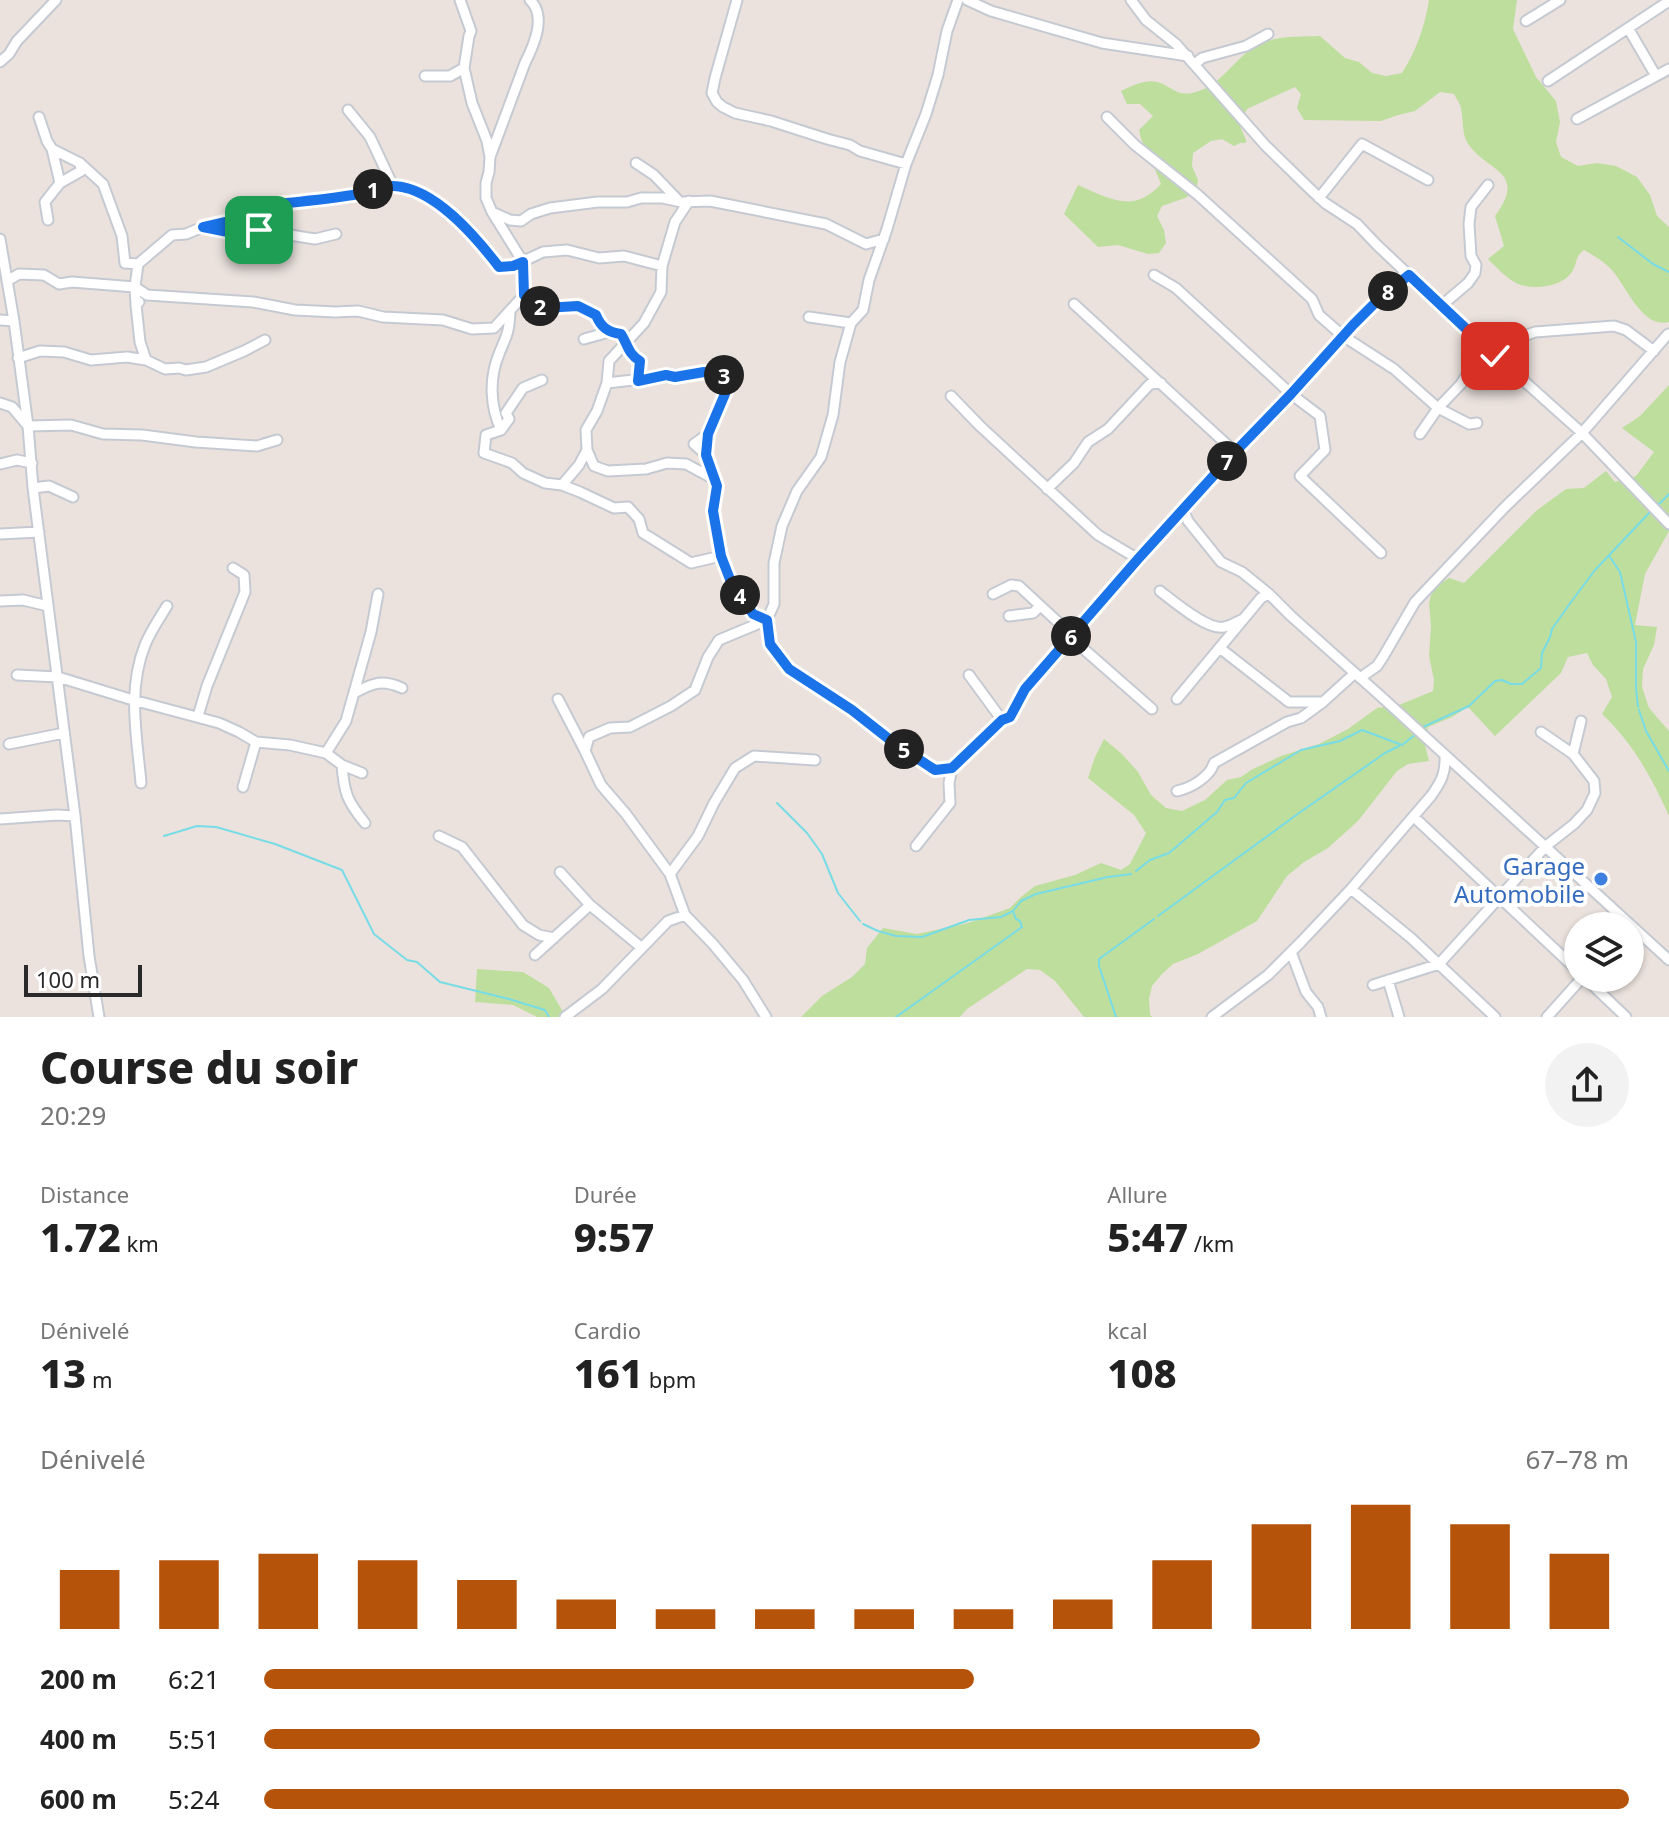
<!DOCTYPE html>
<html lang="fr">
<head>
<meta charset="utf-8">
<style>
	:root { --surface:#fff; --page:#f2f2f2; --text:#222; --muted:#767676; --accent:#b45309 }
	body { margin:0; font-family:"Noto Sans",sans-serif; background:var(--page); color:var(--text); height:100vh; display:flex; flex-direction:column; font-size:30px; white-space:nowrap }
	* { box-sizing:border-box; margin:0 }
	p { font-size:26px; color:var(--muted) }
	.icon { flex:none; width:44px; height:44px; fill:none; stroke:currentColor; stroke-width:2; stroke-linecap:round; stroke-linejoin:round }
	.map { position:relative; height:1017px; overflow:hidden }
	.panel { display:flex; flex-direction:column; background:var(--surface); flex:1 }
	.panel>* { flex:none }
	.buttons { position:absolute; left:1564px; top:912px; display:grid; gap:16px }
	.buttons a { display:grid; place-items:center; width:80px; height:80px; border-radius:50%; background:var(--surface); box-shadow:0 2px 6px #0004; font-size:40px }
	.scale { position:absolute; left:24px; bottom:20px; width:118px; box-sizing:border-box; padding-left:8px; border:4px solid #2a2a2a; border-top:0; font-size:22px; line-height:28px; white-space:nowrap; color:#2a2a2a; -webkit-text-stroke:6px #fff; paint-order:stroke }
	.pin { position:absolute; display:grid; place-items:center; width:68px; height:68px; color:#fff; margin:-34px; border-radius:16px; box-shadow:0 4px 12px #0006 }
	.km { position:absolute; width:40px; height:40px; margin:-20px; border-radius:50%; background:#222; color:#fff; font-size:22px; line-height:40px; text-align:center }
	.round { display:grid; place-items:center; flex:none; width:84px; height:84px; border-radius:42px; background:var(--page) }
	.overview { display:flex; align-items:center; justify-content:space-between; height:136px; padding:0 40px }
	h1 { font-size:44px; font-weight:800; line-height:60px }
	.metrics { display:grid; grid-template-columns:repeat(3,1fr); gap:12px; height:136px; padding:8px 40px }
	.metrics div { display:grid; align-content:center }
	.metrics b { font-size:40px; font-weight:800 }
	.metrics small { font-size:22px; font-weight:400 }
	.metrics p { font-size:22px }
	.chart { height:224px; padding:16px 40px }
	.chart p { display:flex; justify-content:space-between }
	.chart svg { width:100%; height:144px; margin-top:8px; stroke:var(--accent); stroke-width:6 }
	ul { padding:0 40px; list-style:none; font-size:26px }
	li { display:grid; grid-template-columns:128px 96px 1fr; align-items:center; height:60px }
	li i { height:20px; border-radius:10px; background:var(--accent) }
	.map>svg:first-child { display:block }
	.green { fill:#bede9d }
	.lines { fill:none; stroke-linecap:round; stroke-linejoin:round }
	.stream { stroke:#77dce6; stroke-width:2 }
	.street-casing { stroke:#c5cad2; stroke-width:13 }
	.street { stroke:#fff; stroke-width:9 }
	.route-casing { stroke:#fff; stroke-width:16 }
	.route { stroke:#1a73e8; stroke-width:10 }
	.shop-dot { fill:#3f7fe0; stroke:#fff; stroke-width:3 }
	.labels { text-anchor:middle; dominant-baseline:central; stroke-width:8; stroke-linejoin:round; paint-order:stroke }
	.shop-label { font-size:24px; fill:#366cbe; stroke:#fff; text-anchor:end }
</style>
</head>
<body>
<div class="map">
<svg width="1669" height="1017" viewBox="0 0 1669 1017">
	<rect width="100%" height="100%" fill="#ebe2dd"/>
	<!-- green -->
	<path class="green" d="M 1429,0 L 1517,0 L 1513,29 L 1536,77 L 1556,101 L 1560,122 L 1556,142 L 1561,157 L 1578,166 L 1597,163 L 1616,166 L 1637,177 L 1650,195 L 1657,216 L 1669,227 L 1669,322 C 1641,329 1626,284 1610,268 C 1603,261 1593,255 1584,250 C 1574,258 1578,262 1572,272 C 1562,287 1534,290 1518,284 C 1507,279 1496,267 1488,259 L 1504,246 L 1495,216 C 1529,170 1485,172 1467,142 C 1461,132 1464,116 1460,105 C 1458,101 1456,98 1454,94 L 1440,92 L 1415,111 L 1398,115 L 1381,121 L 1304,120 L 1297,108 L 1301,94 L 1295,87 L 1247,109 L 1239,124 L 1246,140 L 1246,143 L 1240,143 L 1234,146 L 1222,139 L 1211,141 L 1193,153 L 1192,166 L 1198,180 L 1196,191 L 1185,198 L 1162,206 L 1157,216 L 1164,230 L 1166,243 L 1159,253 L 1148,254 L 1118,245 L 1098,247 L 1064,214 L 1078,185 C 1110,199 1134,214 1161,184 C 1154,164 1143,151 1139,130 L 1153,116 L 1140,104 L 1127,104 L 1121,91 C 1132,86 1145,79 1157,82 C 1172,86 1175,96 1192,93 C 1222,87 1234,57 1258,45 C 1277,35 1300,37 1320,36 L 1345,58 L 1359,62 L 1372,73 L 1386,76 L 1402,73 C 1416,51 1425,26 1429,0 Z
		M 1669,385 L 1669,531 L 1645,574 L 1635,625 L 1657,627 L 1654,645 L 1643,669 L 1642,687 L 1649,708 L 1669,731 L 1669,816 C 1652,778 1633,743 1602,714 L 1612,697 L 1606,679 L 1593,665 L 1587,653 L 1568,657 L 1561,673 L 1495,736 L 1468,707 L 1452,717 L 1428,727 L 1425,745 L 1429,761 L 1408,764 L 1397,771 L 1358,821 L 1328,848 L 1304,862 L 1287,876 L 1257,921 L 1198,954 L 1173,964 L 1162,974 L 1152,986 L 1149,999 L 1150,1015 L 1153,1017 L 1084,1017 L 1055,981 L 1040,970 L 1027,969 L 967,1009 L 960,1017 L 801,1017 L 822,996 L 852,977 L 865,964 L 867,948 L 883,928 L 917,934 L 968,923 L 1010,908 L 1021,897 L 1035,886 L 1075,875 L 1101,863 L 1121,870 L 1130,864 L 1146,833 L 1134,815 L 1088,778 L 1095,757 L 1104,739 L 1122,754 L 1138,772 L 1151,795 L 1166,808 L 1182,811 L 1205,800 L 1227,780 L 1241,777 L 1251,770 L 1281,756 L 1319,744 L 1348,729 L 1377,708 L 1399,705 L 1433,691 L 1434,680 L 1429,656 L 1431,626 L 1429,603 L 1433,588 L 1449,578 L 1464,583 L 1536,511 L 1566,489 L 1584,488 L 1606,471 L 1615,482 L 1636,476 L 1654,452 L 1622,428 L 1640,416 Z
		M 477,969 L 523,972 L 549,988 L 566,1017 L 537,1017 L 513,1005 L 475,1002 Z"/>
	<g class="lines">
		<!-- stream -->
		<path class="stream" d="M 1618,237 L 1653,264 L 1669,272
			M 1656,507 L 1669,494
			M 1610,557 L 1620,572 L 1636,642 L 1636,688 L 1638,707
			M 1639,710 L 1646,731 L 1669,771
			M 1423,727 L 1469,706 L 1495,681 L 1502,680 L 1511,684 L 1522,684 L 1541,668 L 1542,653 L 1550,637 L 1552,629 L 1571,602 L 1595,570 L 1651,511
			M 777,803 L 807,833 L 822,854 L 838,893 L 860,921
			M 164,836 L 197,826 L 216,827 L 275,844 L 342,870 L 374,934 L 407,960 L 417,962 L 440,982 L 509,999 L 545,1010 L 549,1017
			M 1136,871 L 1150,860 L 1169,853 L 1217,812 L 1225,800 L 1234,798 L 1246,783 L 1301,750 L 1340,741 L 1362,730 L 1402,745 L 1416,734
			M 1158,916 L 1299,813 L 1385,753 L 1399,746
			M 863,924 L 878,931 L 896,936 L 922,937 L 969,920 L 1001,917 L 1013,911 L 1021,901 L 1036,894 L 1108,877 L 1131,874
			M 896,1017 L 1022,927 L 1020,921 L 1016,919 L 1013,911
			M 1116,1017 L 1099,966 L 1099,959 L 1154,919"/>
		<defs>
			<path id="street" d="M 460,0 L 471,31 L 469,36 L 464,68 L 472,103 L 487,141 L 490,157 L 489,172 L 486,183 L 486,198 L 492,212 L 510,220 L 521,221 L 531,214 L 550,208 L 598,202 L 627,202 L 641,198 L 663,198 L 681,202 L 710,201 L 826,224 L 866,244 L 884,239
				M 737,0 L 715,78 L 712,93 L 717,102 L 723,107 L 735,113 L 771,121 L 827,139 L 850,145 L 860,151 L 906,164
				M 967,0 L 991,11 L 1102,43 L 1188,56
				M 1131,0 L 1146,20 L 1176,44 L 1265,145 L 1309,188 L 1325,203 L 1357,224 L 1377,245 L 1465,328 L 1582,433 L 1669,524
				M 1526,21 L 1560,0
				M 1628,28 L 1656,76
				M 0,62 L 9,54 L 17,41 L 56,0
				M 1195,64 L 1202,58 L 1246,46 L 1268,34
				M 425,76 L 450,76 L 464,68
				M 1548,81 L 1669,1
				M 348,110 L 370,137 L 393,186
				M 39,117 L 47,141 L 52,149 L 60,183 L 45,202 L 48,220
				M 1107,117 L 1135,145 L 1198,195 L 1312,299 L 1319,315 L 1343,336 L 1394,369 L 1438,408 L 1469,424 L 1477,423
				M 1577,119 L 1669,69
				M 52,149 L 80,163 L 103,184 L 122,236 L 125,263 L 138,264
				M 490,157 L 525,63 C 534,45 547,16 530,0
				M 636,163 L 654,175 L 678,200
				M 60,183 L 81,171 L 80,163
				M 1319,198 L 1362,144 L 1428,180
				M 206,227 L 228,232 L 259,230 L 315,239 L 336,234
				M 0,239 L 14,321 L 28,426 L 33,488 L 75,816 L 89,956 L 99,1017
				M 1154,275 L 1176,288 L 1291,394 L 1320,416 L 1325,450 L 1300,476 L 1381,553
				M 7,281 L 19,274 L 44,275 L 59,284 L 72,282 L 135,287 L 147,295 L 253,302 L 295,310 L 335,312 L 358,311 L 383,317 L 443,320 L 472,329 L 494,328 L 524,295 L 523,262 L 492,212
				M 524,295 L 529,301 L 544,308 L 578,306 L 596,315 C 601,327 608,332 621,334 C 628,344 629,355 640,361 L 638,381
				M 139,302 L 136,305 L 140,342 L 146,360
				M 1074,304 L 1235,452
				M 136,305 L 135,287 L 138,264 L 172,235 L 186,234 L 203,227 L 229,221 L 236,214 L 267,210 L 278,204 C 304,201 331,199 358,194 C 370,191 381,185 394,186 C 435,188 476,237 499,267 L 513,266 L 543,252 L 567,250 L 599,258 L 624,256 L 662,266 L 675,222 L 689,201
				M 1441,306 L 1468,283 L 1475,273 L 1476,265 L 1471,256 L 1469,224 L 1471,207 L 1488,185
				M 809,317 L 851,323
				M 0,320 L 14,321
				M 584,339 L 609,332
				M 1495,356 L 1516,339 L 1535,332 L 1614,326 L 1626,330 L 1654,351
				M 18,358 L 40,351 L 64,352 L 91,360 L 127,357 L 146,360 L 165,369 L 179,368 L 186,370 L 206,367 L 244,351 L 265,340
				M 542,380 L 523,388 L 506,413 L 509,419 L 501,430 L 486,435 L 484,453 L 512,463 L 523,473 L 545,483 L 562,485 L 580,492 L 614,508 L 628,507 L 639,519 L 643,533 L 691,563 L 721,556
				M 607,383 L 704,372 L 718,376 L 726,375 L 730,382 L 708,434 L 694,444 L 706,455 L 717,486 L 713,511 L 721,556 L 731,582 L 753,614 L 767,620 L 774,604 L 774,563 L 782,526 L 797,491 L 821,457 L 833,415 L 840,362 L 851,323 L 863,310 L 869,280 L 887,229 L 906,164 L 926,114 L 938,75 L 947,31 L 958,0
				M 951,396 L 980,426 L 1098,535 L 1138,559
				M 0,403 L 12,407 L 28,426 L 71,425 L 103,434 L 142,435 L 196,442 L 257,446 L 277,440
				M 501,430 C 490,406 489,378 499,354 C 507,334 509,334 510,311
				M 1420,434 L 1438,408 L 1461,384 L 1485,346
				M 587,450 L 594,466 L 608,471 L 646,469 L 667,463 L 686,464 L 714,479
				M 0,464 L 17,460 L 32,463
				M 562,485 L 579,465 L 587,450 L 586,430 L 597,411 L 607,383 L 609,361 L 644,323 L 661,292 L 662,266
				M 33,488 L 49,486 L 73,497
				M 1047,489 L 1074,463 L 1088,442 L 1108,429 L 1150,384 L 1161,383
				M 1183,509 L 1188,521 L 1221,562 L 1242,572 L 1269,594 L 1291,616 L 1385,700 L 1669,960
				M 0,534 L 39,532
				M 1160,591 C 1173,601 1208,631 1224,627 C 1230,626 1237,622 1243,619
				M 993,594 L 1011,585 L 1019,586 L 1072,635
				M 0,601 L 23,600 L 48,606
				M 1009,616 L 1033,613 L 1040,606
				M 1070,637 L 1152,709
				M 1221,649 L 1289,702 L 1323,702
				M 17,675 L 58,677 L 133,700 L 219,723 L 239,732 L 256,742 L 290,745 L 326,753 L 346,721 L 371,632 L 378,594
				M 969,675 L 1002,720
				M 1360,678 L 1377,666 L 1383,657 L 1415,602 L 1505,507 L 1582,433 L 1668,334
				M 354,693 C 373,683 382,679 402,688
				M 558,699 L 585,751
				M 1177,699 L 1261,598 L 1269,594
				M 198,716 L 207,686 L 245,592 L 244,575 L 233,568
				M 1541,732 L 1573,754
				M 9,744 L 64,733
				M 326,753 L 342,765 C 344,793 347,801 365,823
				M 342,765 L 362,773
				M 141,783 C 137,737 127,690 145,645 C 150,632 159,619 167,606
				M 243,787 L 256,742
				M 1177,791 C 1191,788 1210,777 1214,763 L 1287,722 L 1301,718 L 1323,702 L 1355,673
				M 1414,817 L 1578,971
				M 0,819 L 57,815 L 75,816
				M 439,836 L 462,847 L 523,925 L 539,935 L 554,938
				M 916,846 L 950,803 L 949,783 L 952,768 L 1002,720 L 1010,717 L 1025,689 L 1235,452 L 1291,394 L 1353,325 L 1380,298 L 1409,275
				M 560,872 L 590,905
				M 670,874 L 698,836 L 714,803 L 735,768 L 754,756 L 815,760
				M 1351,889 L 1411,938 L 1495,1017
				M 1291,952 L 1306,992 L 1318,1007 L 1321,1017
				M 535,955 L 590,905 L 642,948
				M 1585,978 L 1626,1017
				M 1388,980 L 1399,1017
				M 1373,985 L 1439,964 L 1546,846 L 1574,824 L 1587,810 L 1595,793 L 1594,781 L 1573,754 L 1581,721
				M 565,1017 L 602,989 L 668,921 L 685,915
				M 766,1017 L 743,980 L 713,944 L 685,915 L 670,874 L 626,814 L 601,785 L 585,751 L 589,737 L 610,728 L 630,727 L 671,706 L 695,690 L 708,657 L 719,640 L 767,620 L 770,644 L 789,669 L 852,710 L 894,743 L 935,770 L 952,768
				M 1212,1017 L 1268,975 L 1301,942 L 1351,889 L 1431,796 C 1441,782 1446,773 1445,755
				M 1547,1017 L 1582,978"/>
		</defs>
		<!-- street casing -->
		<use href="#street" class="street-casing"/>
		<!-- street -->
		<use href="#street" class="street"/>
	</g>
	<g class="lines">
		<defs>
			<path id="route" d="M 259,230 L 228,232 L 203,227 L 229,221 L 236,214 L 267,210 L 278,204 C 304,201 332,199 358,194 C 370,191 381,185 394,186 C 435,188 476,237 499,267 L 513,266 L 523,262 L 524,295 L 529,301 L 544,308 L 578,306 L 596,315 C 601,327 607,332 621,334 C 628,345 628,354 640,361 L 638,381 L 666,375 L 675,377 L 704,372 L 718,376 L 726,375 L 730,382 L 708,434 L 706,455 L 717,486 L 713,511 L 721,556 L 731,582 L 753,614 L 767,620 L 770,644 L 789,669 L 852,710 L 894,743 L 935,770 L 952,768 L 1002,720 L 1010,717 L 1025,689 L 1138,559 L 1235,452 L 1291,394 L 1353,325 L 1380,298 L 1409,275 L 1495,356"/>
		</defs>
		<!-- route casing -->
		<use href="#route" class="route-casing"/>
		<!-- route -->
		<use href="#route" class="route"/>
	</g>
	<!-- markers -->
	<circle class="shop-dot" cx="1601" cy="879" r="8"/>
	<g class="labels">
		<!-- shop labels -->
		<g class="shop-label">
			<text x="1585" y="865">Garage<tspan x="1585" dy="28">Automobile</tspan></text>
		</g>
	</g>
</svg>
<div class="buttons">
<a><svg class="icon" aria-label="layers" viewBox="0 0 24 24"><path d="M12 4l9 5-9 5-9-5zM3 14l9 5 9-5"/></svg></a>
</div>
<div class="scale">100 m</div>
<div class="pin" style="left:259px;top:230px;background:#1e9e55"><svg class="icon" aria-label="arrive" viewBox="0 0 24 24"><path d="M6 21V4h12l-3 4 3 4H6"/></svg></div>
<div class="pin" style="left:1495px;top:356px;background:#d93025"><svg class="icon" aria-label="check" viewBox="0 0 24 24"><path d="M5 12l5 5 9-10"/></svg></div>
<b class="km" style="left:373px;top:189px">1</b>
<b class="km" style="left:540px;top:306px">2</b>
<b class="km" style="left:724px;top:375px">3</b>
<b class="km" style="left:740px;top:595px">4</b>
<b class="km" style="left:904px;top:749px">5</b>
<b class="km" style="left:1071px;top:636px">6</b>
<b class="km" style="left:1227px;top:461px">7</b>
<b class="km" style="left:1388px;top:291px">8</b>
</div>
<section class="panel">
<div class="overview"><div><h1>Course du soir</h1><p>20:29</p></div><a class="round"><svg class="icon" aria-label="share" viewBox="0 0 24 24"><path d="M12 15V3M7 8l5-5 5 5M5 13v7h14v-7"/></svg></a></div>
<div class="metrics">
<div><p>Distance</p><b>1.72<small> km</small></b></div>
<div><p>Durée</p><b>9:57</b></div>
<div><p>Allure</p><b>5:47<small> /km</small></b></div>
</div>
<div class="metrics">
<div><p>Dénivelé</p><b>13<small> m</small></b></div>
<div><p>Cardio</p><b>161<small> bpm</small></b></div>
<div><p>kcal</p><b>108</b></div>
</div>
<div class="chart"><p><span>Dénivelé</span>67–78 m</p>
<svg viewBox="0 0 160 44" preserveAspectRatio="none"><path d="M5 44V26M15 44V23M25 44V21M35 44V23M45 44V29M55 44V35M65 44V38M75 44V38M85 44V38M95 44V38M105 44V35M115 44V23M125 44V12M135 44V6M145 44V12M155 44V21"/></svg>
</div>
<ul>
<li><b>200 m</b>6:21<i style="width:52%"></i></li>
<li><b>400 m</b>5:51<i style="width:73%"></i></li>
<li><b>600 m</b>5:24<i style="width:100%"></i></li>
</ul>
</section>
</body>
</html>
